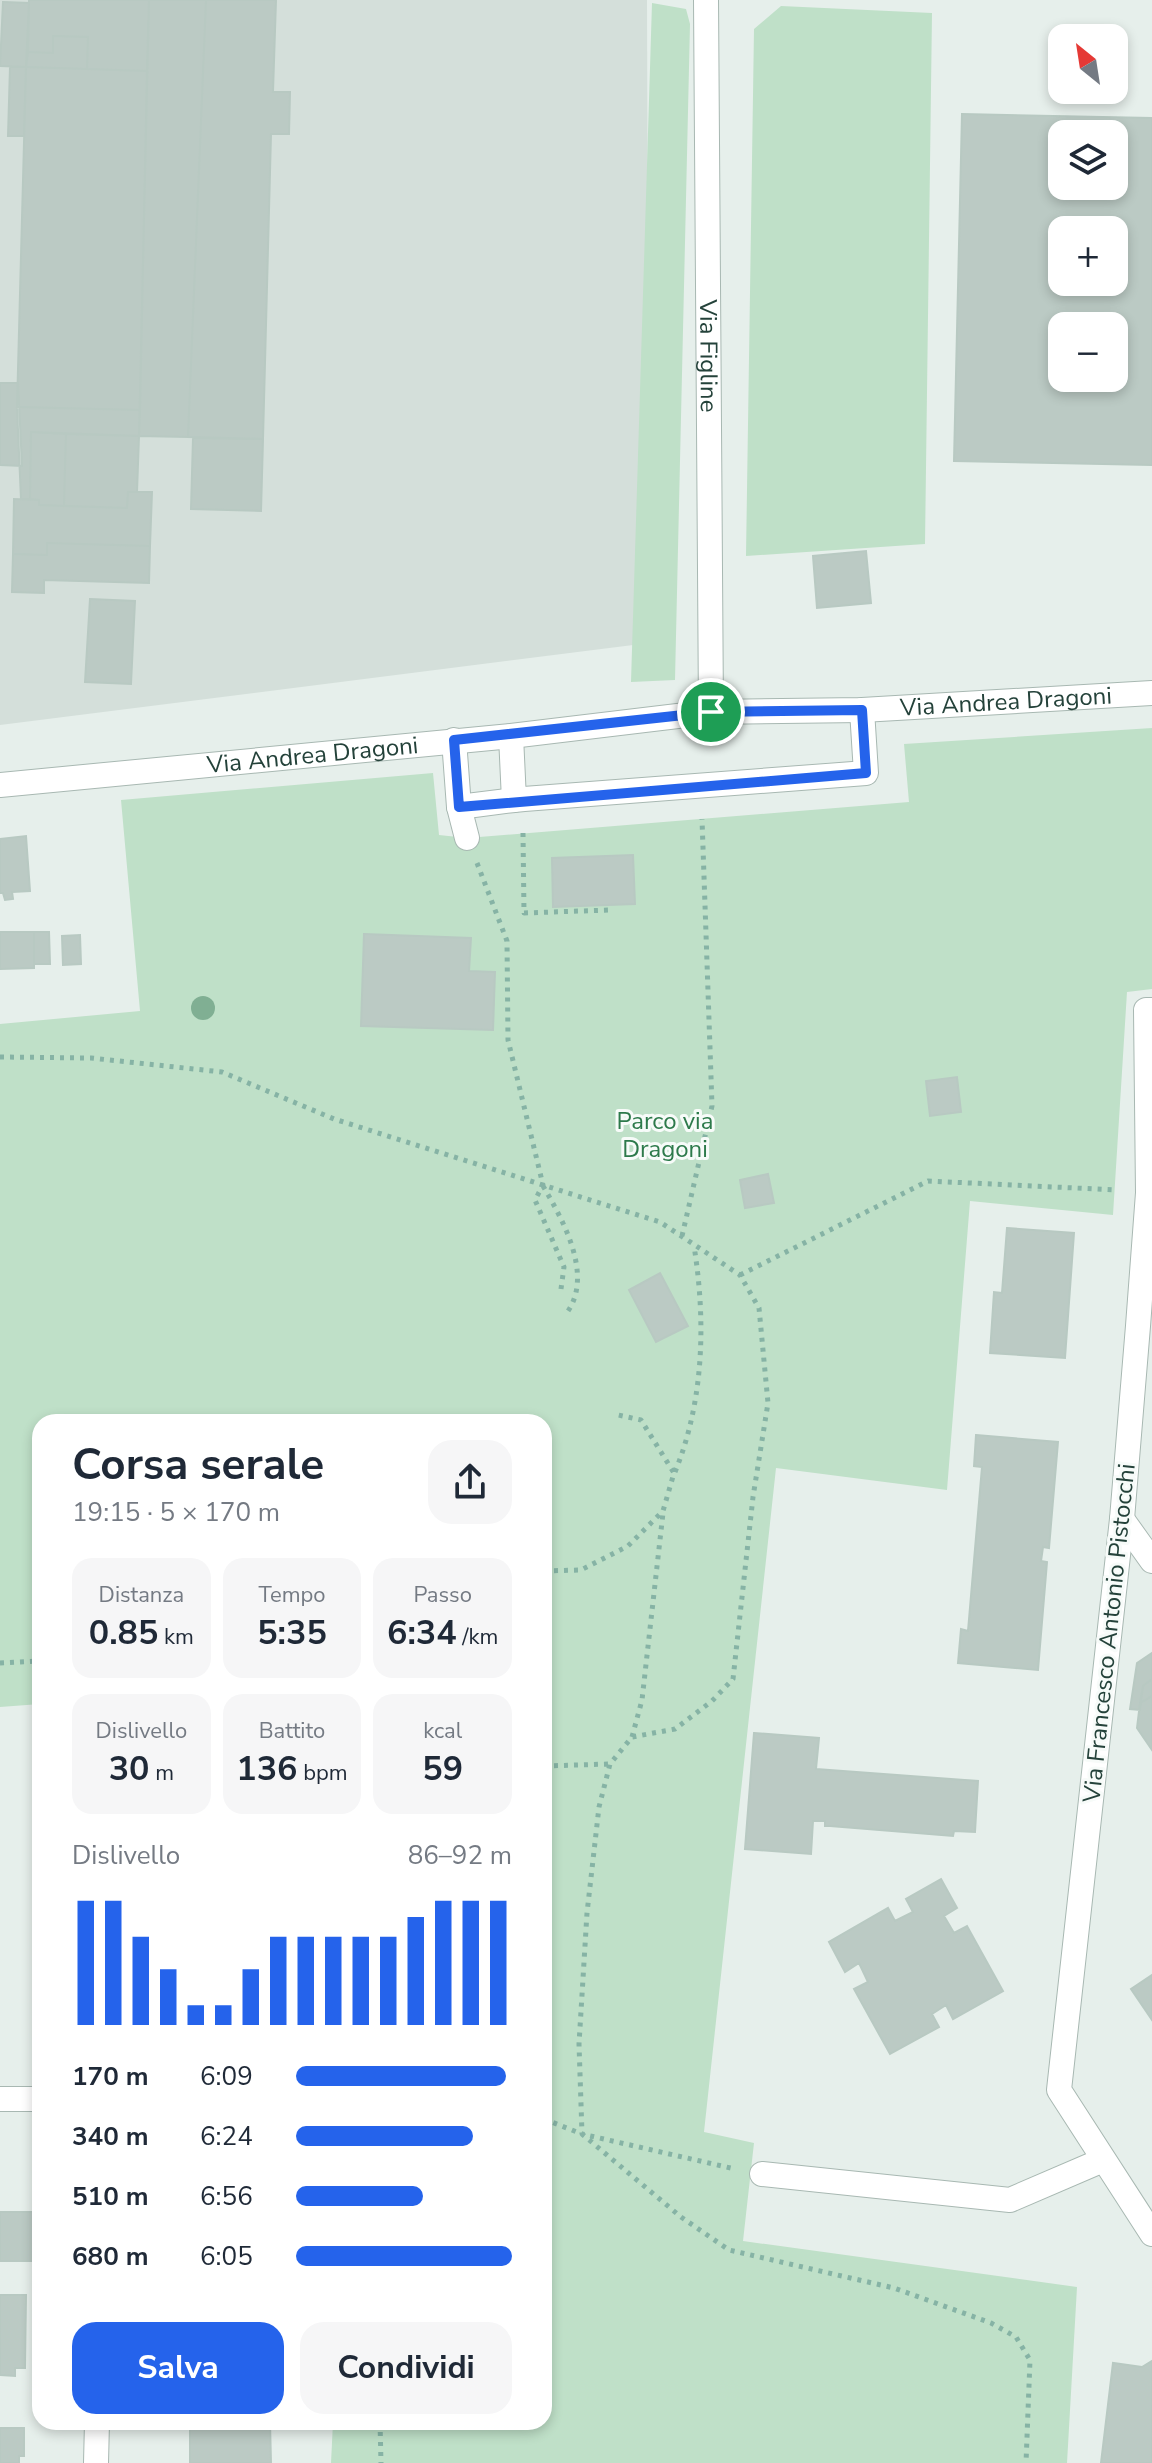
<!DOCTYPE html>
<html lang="it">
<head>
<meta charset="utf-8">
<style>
	:root { --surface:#fff; --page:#f6f6f7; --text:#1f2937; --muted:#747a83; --accent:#2563eb }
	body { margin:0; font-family:"Nunito Sans",sans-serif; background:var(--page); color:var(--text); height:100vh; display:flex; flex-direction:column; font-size:30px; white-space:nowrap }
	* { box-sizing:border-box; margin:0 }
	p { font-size:26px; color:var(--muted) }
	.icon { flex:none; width:44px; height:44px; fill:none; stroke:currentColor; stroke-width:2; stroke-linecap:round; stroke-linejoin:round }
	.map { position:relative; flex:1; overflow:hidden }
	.sheet { position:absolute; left:32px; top:1414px; width:520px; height:1016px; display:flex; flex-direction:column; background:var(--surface); border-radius:24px; box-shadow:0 4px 12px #0003 }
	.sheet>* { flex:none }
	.needle { width:52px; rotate:330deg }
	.tools { position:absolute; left:1048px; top:24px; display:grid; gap:16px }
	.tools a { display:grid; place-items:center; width:80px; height:80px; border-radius:16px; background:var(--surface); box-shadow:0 4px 12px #0003; font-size:40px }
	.pin { position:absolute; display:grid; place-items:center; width:68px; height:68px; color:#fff; margin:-34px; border:4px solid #fff; border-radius:50%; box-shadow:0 2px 8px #0007 }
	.round { display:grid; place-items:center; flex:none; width:84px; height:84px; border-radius:24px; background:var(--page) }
	.summary { display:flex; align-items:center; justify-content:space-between; height:136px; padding:0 40px }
	h1 { font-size:44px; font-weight:700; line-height:60px }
	.figures { display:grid; grid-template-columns:repeat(3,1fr); gap:12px; height:136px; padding:8px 40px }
	.figures div { display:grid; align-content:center; border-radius:20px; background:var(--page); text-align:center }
	.figures b { font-size:34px; font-weight:700 }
	.figures small { font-size:22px; font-weight:400 }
	.figures p { font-size:22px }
	.chart { height:224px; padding:16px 40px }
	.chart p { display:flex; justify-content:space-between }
	.chart svg { width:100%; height:144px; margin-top:8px; stroke:var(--accent); stroke-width:6 }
	.action { display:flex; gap:16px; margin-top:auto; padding:16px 40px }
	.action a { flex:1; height:92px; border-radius:24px; background:var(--accent); color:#fff; font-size:32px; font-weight:700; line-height:92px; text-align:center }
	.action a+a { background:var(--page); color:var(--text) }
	ul { padding:0 40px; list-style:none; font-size:26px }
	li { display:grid; grid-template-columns:128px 96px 1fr; align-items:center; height:60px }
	li i { height:20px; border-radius:10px; background:var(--accent) }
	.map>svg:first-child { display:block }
	.built { fill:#d4dfda }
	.green { fill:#bfe0c8 }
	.building { fill:#bbcac4; stroke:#b8c9c2; stroke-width:2; fill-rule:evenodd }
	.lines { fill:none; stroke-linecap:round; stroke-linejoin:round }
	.minor-casing { stroke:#a8b8b2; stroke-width:26 }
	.path { stroke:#86b3a5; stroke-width:5; stroke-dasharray:4 6; stroke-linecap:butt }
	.minor { stroke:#fff; stroke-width:24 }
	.tree { fill:#80af93 }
	.route-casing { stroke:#fff; stroke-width:16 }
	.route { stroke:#2563eb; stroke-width:10 }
	.labels { text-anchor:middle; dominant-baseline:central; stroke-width:6; stroke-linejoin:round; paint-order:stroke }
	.street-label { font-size:24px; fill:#24423a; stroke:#f7fbf9 }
	.park-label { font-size:24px; fill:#2d7a4b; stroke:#f7fbf9 }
</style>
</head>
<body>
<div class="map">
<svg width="1152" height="2463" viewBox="0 0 1152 2463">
	<rect width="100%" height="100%" fill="#e6efeb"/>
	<!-- built -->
	<path class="built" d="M 0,0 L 647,0 L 649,643 L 0,725 Z"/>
	<!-- green -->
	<path class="green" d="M 652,3 L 686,9 L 690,24 L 675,680 L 631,682 Z
		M 781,6 L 932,13 L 925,544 L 746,556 L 754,29 Z
		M 1152,728 L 1152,989 L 1127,992 L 1113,1215 L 970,1201 L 947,1490 L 776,1468 L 704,2132 L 754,2143 L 743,2241 L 1077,2287 L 1067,2463 L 331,2463 L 333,2422 L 544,2422 L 544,1422 L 40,1422 L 40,1704 L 0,1707 L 0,1024 L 140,1011 L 121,800 L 433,773 L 439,835 L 467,838 L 909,802 L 904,744 Z"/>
	<!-- building -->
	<path class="building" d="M 29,0 L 149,0 L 147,71 L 87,69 L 88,37 L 53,36 L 53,53 L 28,52 Z
		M 149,0 L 206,0 L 188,437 L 139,436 Z
		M 206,0 L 276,0 L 273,92 L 290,92 L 289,134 L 271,134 L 263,439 L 188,437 Z
		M 3,2 L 29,3 L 26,67 L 0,66 Z
		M 53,36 L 88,37 L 87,69 L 26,67 L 28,52 L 53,53 Z
		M 10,67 L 26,67 L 24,136 L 8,136 Z
		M 26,67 L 147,71 L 140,410 L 17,407 Z
		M 962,114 L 1152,118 L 1152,465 L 954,461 ZM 1062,134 L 1114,134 L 1114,186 L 1062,186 ZM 1062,230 L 1114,230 L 1114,282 L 1062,282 ZM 1062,326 L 1114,326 L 1114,378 L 1062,378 Z
		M 0,383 L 18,383 L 22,466 L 0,465 Z
		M 17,407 L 140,410 L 139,436 L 31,432 L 30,499 L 21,499 Z
		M 31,432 L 66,434 L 64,506 L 39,505 L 39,500 L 30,499 Z
		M 66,434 L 139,436 L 137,492 L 128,492 L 127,508 L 64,506 Z
		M 193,438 L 263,439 L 261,511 L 191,509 Z
		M 128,492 L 152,492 L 150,546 L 47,543 L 47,555 L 13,554 L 14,499 L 39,500 L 39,505 L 127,508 Z
		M 47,543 L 150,546 L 149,583 L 44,580 L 44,593 L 12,592 L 13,554 L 47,555 Z
		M 866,551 L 871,603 L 817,608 L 813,556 Z
		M 90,599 L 135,601 L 131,684 L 85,682 Z
		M 26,836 L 30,891 L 12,892 L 13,899 L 5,900 L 3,893 L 0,893 L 0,839 Z
		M 633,855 L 635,904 L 553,907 L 552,858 Z
		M 0,932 L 34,932 L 34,968 L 0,969 Z
		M 34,932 L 49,932 L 50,964 L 34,964 Z
		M 364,934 L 471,938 L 469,971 L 495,972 L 493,1030 L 361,1026 Z
		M 80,935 L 81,964 L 63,965 L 62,936 Z
		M 957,1077 L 961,1112 L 930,1116 L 926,1081 Z
		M 768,1174 L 774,1203 L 745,1208 L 740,1180 Z
		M 1007,1228 L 1074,1233 L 1065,1358 L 990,1353 L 994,1292 L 1002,1293 Z
		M 660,1273 L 688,1326 L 656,1342 L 629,1290 Z
		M 976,1435 L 1058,1442 L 1049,1548 L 1043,1547 L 1041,1561 L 1047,1562 L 1038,1670 L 958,1663 L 961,1629 L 968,1631 L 982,1467 L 974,1466 Z
		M 1152,1653 L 1152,1679 L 1143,1686 L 1140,1710 L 1130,1709 L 1137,1663 Z
		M 1152,1679 L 1152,1696 L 1140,1703 L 1143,1686 Z
		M 1152,1696 L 1152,1750 L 1137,1728 L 1140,1703 Z
		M 754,1733 L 819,1738 L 816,1769 L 978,1781 L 975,1832 L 954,1831 L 953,1836 L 830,1826 L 825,1826 L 825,1821 L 813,1821 L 811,1854 L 745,1849 Z
		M 941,1879 L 957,1908 L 944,1916 L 954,1933 L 967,1926 L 1003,1991 L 953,2019 L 946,2005 L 932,2014 L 939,2027 L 890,2054 L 854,1989 L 868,1982 L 859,1963 L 845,1972 L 829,1942 L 888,1908 L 895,1921 L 913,1912 L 906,1899 Z
		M 1152,1975 L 1152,2020 L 1131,1989 Z
		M 0,2212 L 39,2212 L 40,2261 L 0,2261 Z
		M 0,2295 L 26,2295 L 25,2368 L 15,2368 L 15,2376 L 0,2375 Z
		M 1152,2361 L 1152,2463 L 1101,2463 L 1113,2363 L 1142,2367 Z
		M 190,2422 L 270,2422 L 271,2463 L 190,2463 Z
		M 0,2428 L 24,2428 L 24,2456 L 19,2456 L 19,2463 L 0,2463 Z"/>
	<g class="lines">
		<defs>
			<g id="minor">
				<path id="s1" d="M 706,0 L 711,712"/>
				<path d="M 511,736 L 514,800 L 524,799 L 866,773 L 862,710"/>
				<path d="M 454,740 L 459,807 L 467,838"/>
				<path id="s2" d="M 0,785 L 511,736 L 711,712 L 862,710 L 1152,693"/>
				<path d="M 459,807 L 514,800"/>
				<path d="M 1152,1010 L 1146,1010 L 1148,1193 L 1138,1326 L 1122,1519 L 1059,2090 L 1152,2234"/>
				<path d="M 1122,1519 L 1152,1561"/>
				<path d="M 0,2099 L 40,2099"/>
				<path d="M 762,2174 L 1010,2200 L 1103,2160"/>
				<path d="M 96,2463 L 97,2422"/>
			</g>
		</defs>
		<!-- minor casing -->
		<use href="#minor" class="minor-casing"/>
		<!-- path -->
		<path class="path" d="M 523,833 L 524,913 L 610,910
			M 477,863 L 507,941 L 508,1040 L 543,1185 L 535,1200 L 564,1267 L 561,1289
			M 0,1057 L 91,1058 L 222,1072 L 334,1119 L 660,1222 L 740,1275 L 759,1308 L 768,1403 L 753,1497 L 733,1679 L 712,1701 L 675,1729 L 632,1737 L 610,1764 L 599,1807 L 587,1913 L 579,2044 L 582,2134 L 735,2169
			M 543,1186 C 563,1220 593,1274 568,1311
			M 682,1236 L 712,1106 L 702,819
			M 740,1275 L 928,1181 L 1117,1190
			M 675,1472 C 704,1401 706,1321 694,1246
			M 544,1571 L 581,1570 L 628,1546 L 663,1511 L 674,1473 L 641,1420 L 618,1415
			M 0,1663 L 40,1661
			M 632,1737 L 642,1700 L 663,1513
			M 544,1766 L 610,1764
			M 544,2119 L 582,2134 L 681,2217 L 729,2250 L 894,2288 L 991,2323 L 1016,2337 L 1030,2360 L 1026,2463
			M 380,2422 L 381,2463"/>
		<!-- minor -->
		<use href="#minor" class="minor"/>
	</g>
	<!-- trees -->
	<circle class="tree" cx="203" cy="1008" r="12"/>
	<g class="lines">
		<defs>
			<path id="route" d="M 862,710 L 866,773 L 459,807 L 454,740 L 711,712 Z"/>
		</defs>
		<!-- route casing -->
		<use href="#route" class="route-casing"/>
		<!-- route -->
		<use href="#route" class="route"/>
	</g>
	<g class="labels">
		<!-- street labels -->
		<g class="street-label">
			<text stroke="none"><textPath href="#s1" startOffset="356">Via Figline</textPath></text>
			<text stroke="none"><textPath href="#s2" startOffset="1010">Via Andrea Dragoni</textPath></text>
			<text stroke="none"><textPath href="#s2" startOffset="314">Via Andrea Dragoni</textPath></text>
			<text transform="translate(1109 1633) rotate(-84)">Via Francesco Antonio Pistocchi</text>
		</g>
		<!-- park labels -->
		<g class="park-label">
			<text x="665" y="1121">Parco via<tspan x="665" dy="28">Dragoni</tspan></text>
		</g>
	</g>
</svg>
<div class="tools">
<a><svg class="needle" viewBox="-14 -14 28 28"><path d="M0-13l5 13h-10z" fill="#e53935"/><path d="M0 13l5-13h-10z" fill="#747a83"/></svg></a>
<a><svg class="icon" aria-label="layers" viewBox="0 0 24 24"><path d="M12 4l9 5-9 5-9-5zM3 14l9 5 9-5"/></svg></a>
<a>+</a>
<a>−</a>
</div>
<div class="pin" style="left:711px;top:712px;background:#1e9e55"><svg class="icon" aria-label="arrive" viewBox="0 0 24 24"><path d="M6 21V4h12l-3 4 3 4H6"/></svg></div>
<section class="sheet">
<div class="summary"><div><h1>Corsa serale</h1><p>19:15 · 5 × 170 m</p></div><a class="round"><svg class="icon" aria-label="share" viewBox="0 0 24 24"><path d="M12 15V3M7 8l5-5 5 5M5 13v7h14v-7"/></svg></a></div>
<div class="figures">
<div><p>Distanza</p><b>0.85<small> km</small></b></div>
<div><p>Tempo</p><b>5:35</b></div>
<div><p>Passo</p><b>6:34<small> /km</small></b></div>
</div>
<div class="figures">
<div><p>Dislivello</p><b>30<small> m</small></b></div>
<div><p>Battito</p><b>136<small> bpm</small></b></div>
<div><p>kcal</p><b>59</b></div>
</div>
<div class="chart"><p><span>Dislivello</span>86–92 m</p>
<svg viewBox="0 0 160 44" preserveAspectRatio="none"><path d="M5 44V6M15 44V6M25 44V17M35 44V27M45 44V38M55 44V38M65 44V27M75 44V17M85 44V17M95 44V17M105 44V17M115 44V17M125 44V11M135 44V6M145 44V6M155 44V6"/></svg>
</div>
<ul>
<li><b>170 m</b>6:09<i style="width:97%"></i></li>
<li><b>340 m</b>6:24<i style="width:82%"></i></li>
<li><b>510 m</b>6:56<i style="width:59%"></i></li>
<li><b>680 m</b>6:05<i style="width:100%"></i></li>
</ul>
<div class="action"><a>Salva</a><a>Condividi</a></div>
</section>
</div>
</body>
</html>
